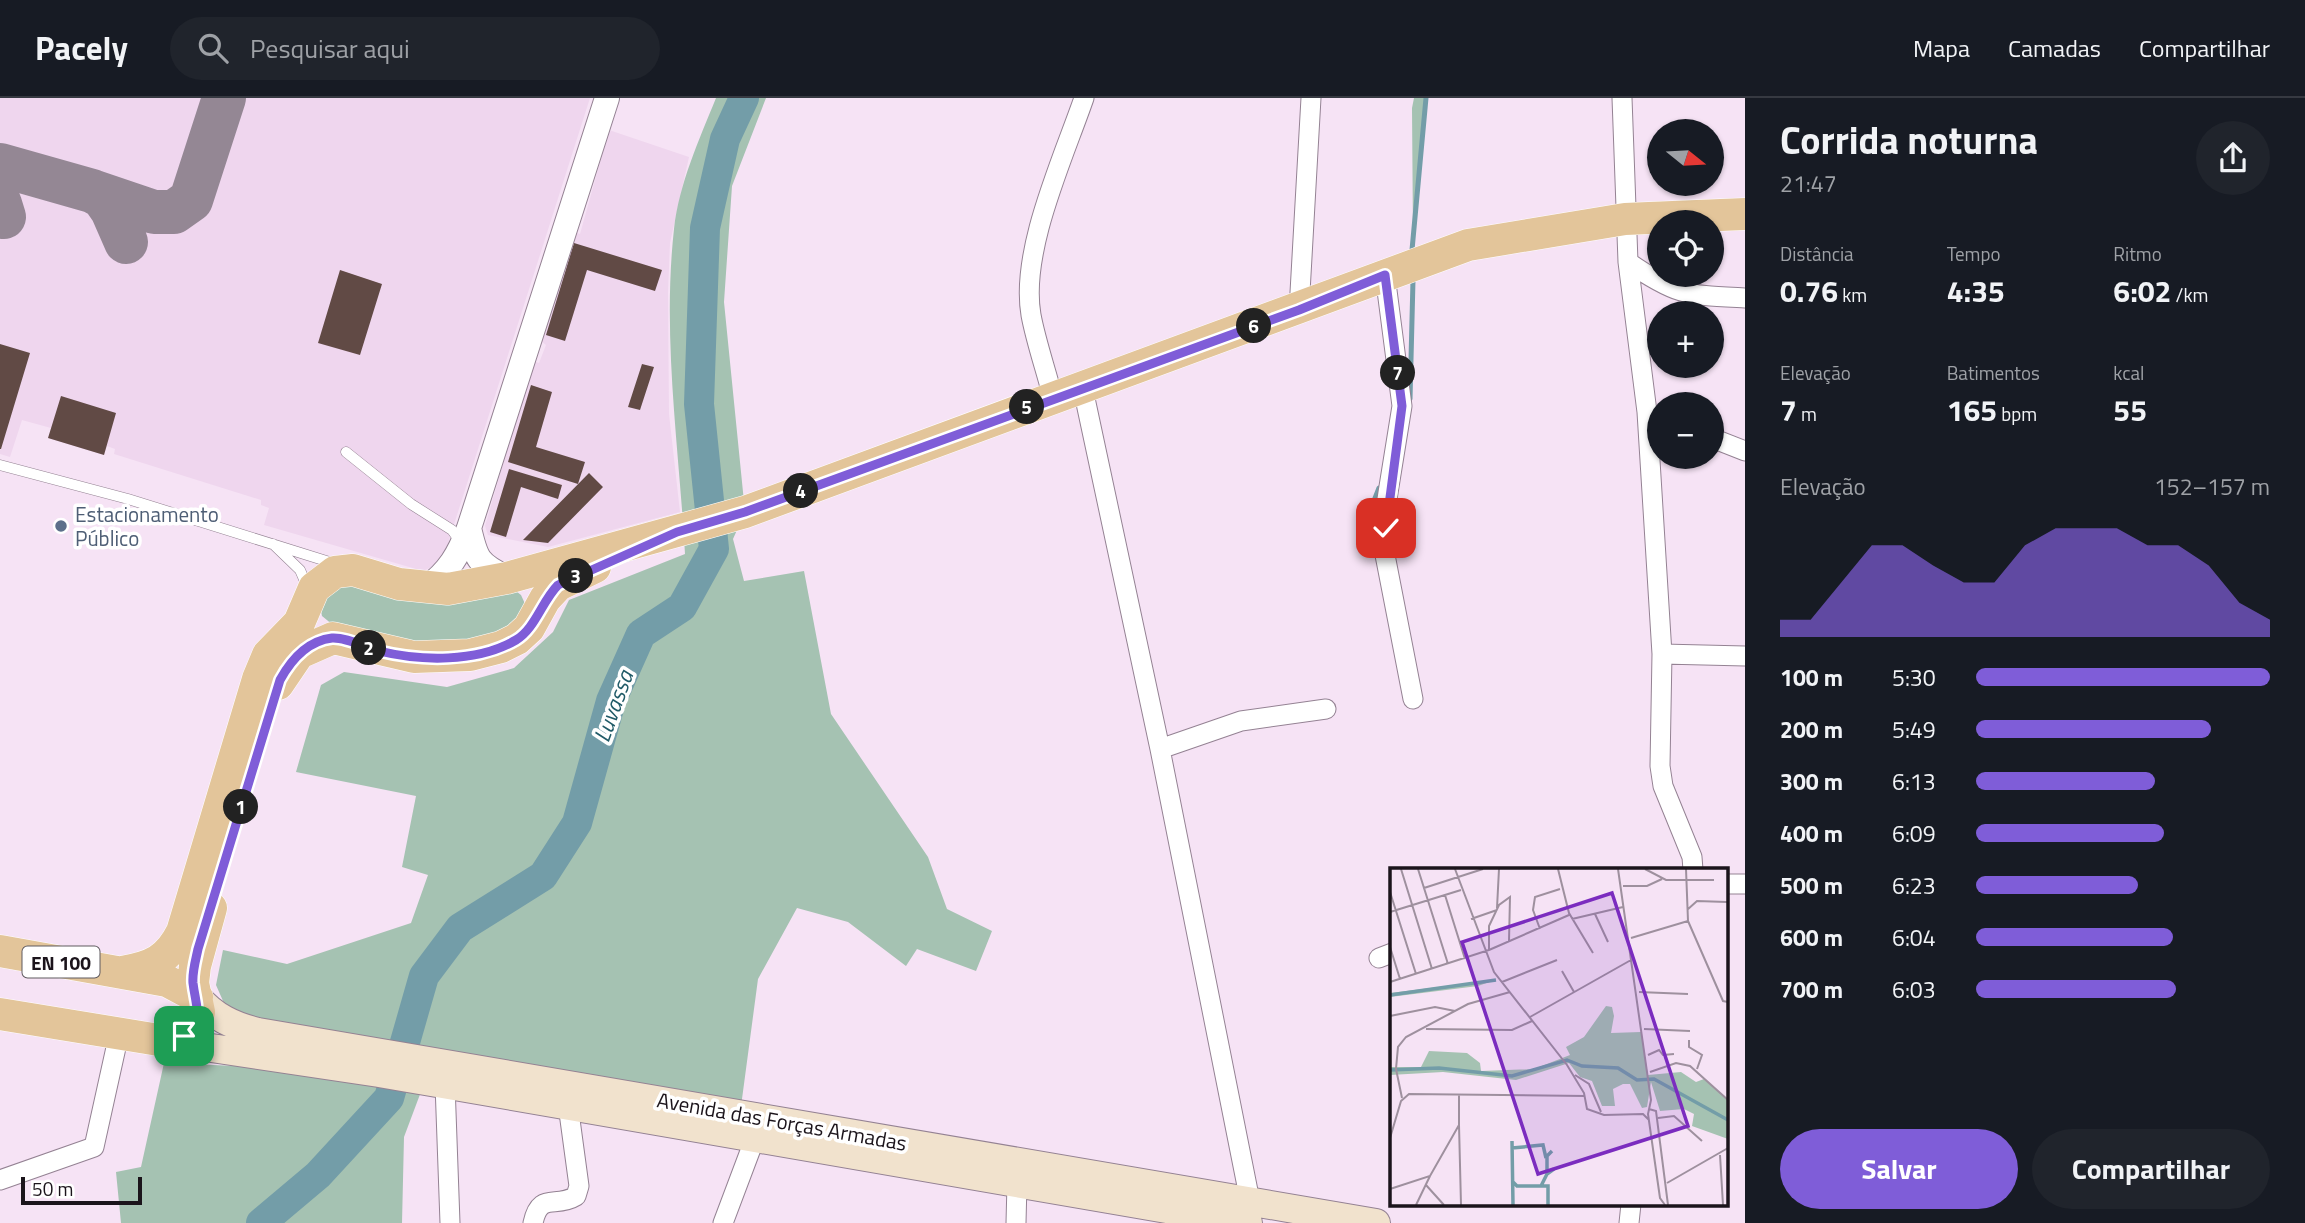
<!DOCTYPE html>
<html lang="pt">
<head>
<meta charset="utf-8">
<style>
	:root { --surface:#171b24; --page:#20242c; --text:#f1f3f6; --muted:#9ea1a6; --line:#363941; --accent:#7f5dd8 }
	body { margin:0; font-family:"Titillium Web",sans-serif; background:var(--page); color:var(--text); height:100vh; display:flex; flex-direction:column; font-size:26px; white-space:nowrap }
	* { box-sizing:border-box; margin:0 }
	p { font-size:23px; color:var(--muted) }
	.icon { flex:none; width:38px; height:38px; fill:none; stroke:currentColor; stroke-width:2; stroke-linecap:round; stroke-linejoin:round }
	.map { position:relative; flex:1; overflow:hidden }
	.drawer { display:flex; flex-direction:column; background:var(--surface); width:560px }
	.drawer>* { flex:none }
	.needle { width:46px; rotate:108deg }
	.tools { position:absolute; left:1647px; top:21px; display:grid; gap:14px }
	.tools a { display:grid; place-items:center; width:77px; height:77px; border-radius:50%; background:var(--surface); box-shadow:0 2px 5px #0004; font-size:35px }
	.scale { position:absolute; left:21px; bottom:18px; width:121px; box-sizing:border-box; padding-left:7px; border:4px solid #1b141b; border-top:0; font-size:19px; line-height:24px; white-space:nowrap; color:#1b141b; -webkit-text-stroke:5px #fff; paint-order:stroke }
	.pin { position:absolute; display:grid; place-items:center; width:60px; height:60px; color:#fff; margin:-30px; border-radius:14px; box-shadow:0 4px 10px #0006 }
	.km { position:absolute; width:35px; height:35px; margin:-18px; border-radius:50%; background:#222; color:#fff; font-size:19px; line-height:35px; text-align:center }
	.round { display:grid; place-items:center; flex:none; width:74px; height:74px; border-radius:37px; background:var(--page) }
	.overview { display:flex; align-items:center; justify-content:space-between; height:119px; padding:0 35px }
	h1 { font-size:38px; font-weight:700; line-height:52px }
	.stats { display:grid; grid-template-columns:repeat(3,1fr); gap:10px; height:119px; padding:7px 35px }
	.stats div { display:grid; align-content:center }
	.stats b { font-size:30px; font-weight:700 }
	.stats small { font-size:19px; font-weight:400 }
	.stats p { font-size:19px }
	.chart { height:196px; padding:14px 35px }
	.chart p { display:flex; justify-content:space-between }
	.chart svg { width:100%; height:126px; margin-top:7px; fill:var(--accent); opacity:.7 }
	.primary-button { display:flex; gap:14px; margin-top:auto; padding:14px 35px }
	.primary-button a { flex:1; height:80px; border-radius:42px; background:var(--accent); color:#fff; font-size:28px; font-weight:700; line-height:80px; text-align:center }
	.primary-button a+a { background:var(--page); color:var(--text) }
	ul { padding:0 35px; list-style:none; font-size:23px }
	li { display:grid; grid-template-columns:112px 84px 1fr; align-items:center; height:52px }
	li i { height:18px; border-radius:9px; background:var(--accent) }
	header { display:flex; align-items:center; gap:42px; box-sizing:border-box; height:98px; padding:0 35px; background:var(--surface); border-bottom:2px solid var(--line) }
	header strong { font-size:33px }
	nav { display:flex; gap:38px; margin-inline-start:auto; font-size:24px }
	.search { width:490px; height:63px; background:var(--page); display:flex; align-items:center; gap:18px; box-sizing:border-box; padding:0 24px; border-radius:38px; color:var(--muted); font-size:26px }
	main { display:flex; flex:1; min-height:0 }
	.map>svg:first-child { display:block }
	.built { fill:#efd6ee }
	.green { fill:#a5c2b2 }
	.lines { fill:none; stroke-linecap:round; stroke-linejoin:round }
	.stream { stroke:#739da8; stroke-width:5 }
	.river { stroke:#739da8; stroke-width:30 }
	.taxiway { stroke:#948794; stroke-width:44 }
	.building { fill:#614a45 }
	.service-casing { stroke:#948293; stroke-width:11 }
	.minor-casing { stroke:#948293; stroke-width:21 }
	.tertiary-casing { stroke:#948293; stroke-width:26 }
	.secondary-casing { stroke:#948293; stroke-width:30 }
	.primary-casing { stroke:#fff; stroke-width:33 }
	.service { stroke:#fff; stroke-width:10 }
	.minor { stroke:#fff; stroke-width:19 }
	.tertiary { stroke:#fff; stroke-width:24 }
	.secondary { stroke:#f1e2cd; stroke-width:28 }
	.primary { stroke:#e3c59a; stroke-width:32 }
	.route-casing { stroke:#fff; stroke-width:14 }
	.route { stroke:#7f5dd8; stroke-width:9 }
	.service-dot { fill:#5c6f8a; stroke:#fff; stroke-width:2.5 }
	.labels { text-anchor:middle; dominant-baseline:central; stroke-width:7; stroke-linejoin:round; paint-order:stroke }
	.shield { fill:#fff; stroke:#5f5a5f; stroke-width:2 }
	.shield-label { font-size:19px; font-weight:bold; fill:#1b141b }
	.service-label { font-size:21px; fill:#4e5e75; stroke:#fff; text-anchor:start }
	.street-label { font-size:21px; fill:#1b141b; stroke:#fff }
	.water-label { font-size:23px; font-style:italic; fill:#215b68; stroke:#fff }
	.inset-river { fill:none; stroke:#739da8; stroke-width:3.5 }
	.inset-road { fill:none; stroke:#9e909e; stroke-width:2 }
	.view { fill:#7b2cbf; fill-opacity:0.15; stroke:#7b2cbf; stroke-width:3.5 }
	.inset-edge { fill:none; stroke:#1b141b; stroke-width:3.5 }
</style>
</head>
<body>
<header>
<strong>Pacely</strong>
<div class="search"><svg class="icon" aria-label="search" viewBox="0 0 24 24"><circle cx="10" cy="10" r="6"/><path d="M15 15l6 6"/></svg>Pesquisar aqui</div>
<nav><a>Mapa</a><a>Camadas</a><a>Compartilhar</a></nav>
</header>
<main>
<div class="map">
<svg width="1745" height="1125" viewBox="0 0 1745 1125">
	<rect width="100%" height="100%" fill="#f6e3f5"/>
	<!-- built -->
	<path class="built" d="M 0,0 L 590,0 L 442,464 L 423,473 L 264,427 L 269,410 L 261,407 L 261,402 L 114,356 L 115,351 L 107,348 L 104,357 L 48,340 L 51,330 L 22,322 L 10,359 L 0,356 Z
		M 609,32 L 689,59 L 670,145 L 668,195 L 669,316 L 680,414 L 548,449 L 488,437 L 485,428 L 533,263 L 539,265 L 546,247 L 541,243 L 577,135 L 580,136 Z"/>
	<!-- green -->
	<path class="green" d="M 716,0 L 766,0 L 732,88 L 724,204 L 745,414 L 733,441 L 744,483 L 804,473 L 831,616 L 928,759 L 947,811 L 992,833 L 976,873 L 917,851 L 906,868 L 848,824 L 797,810 L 758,881 L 740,1016 L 425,983 L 404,1039 L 402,1125 L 121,1125 L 116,1074 L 141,1069 L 164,965 L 379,974 L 234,928 L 216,887 L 223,852 L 287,866 L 411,825 L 428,777 L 402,769 L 416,698 L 296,674 L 321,587 L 344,574 L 447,589 L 514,570 L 553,534 L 569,502 L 685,456 C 679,348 662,240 674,131 C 679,86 699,42 716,0 Z
		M 1414,0 L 1426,0 L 1413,139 L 1412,10 Z
		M 338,482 L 512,490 L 521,497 L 526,508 L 515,532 L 434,549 L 333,527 L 322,518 L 319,502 Z"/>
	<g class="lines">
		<!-- stream -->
		<path class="stream" d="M 1412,152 L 1426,0
			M 1410,301 L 1413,182
			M 1361,436 L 1379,390"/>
		<!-- river -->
		<path class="river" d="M 261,1125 L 318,1077 L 389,1000 L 424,878 L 460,830 L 543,778 L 577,725 L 611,603 L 641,536 L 682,509 L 714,451 L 699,306 L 705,130 L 725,41 L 744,0"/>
		<!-- taxiway -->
		<path class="taxiway" d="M 0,67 L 92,93 L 103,99 L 112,112 L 126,144
			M 92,93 L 154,114 L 174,114 L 191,102 L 224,0
			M 0,106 L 4,119"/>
	</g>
	<!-- building -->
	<path class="building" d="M 574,145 L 662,172 L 655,193 L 587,172 L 565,243 L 546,237 Z
		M 340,172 L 382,186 L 360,257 L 318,245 Z
		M 0,246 L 30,255 L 1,351 L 0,351 Z
		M 642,266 L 654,269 L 640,312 L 628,309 Z
		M 531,287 L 552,294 L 536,349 L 585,364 L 578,386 L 508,364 Z
		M 61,298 L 116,315 L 104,357 L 48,340 Z
		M 509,371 L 562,387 L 558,401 L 521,389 L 506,439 L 490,434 Z
		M 589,375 L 603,389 L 548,445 L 523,442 Z"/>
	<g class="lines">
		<defs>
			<path id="service" d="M 346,354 L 411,406 L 452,432 L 460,443
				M 0,367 L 128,401 L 336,466
				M 273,446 L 300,472 L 307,488"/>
			<path id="minor" d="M 1622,0 L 1628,164 C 1677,198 1687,197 1745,200
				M 1628,164 L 1647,314 L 1662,556 L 1660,668 L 1663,688 L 1692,759 L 1693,772
				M 1385,177 L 1402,308 L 1387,401 L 1385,457 L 1413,601
				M 1299,212 L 1311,0
				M 1083,291 L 1160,651 L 1250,1103
				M 1053,300 C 1046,272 1036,244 1031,217 C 1020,153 1063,61 1084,0
				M 1712,340 L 1745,353
				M 1662,556 L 1745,558
				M 1160,651 L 1241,623 L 1326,611
				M 1726,786 L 1745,786
				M 1379,860 L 1392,855
				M 445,986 L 450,1125
				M 0,1082 L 94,1049 L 119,936
				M 533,1125 C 540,1093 555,1111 576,1098 L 579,1088 L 568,1007
				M 723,1125 L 755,1040
				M 1016,1125 L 1017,1085
				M 1629,1125 L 1631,1106"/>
			<path id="tertiary" d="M 469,430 C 476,461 478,466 507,480
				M 426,490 C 449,474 459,456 469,430 L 607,0"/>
			<path id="secondary" d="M 197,899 C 214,919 233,928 258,934 L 1376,1125
				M 171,944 L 379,975 L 1248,1125"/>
			<path id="primary" d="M 278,586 L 299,555 L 333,540 L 414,559 L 470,557 L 501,549 L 517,541 L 529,530 L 545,501 L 558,487 L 595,469
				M 0,853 L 167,883 L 197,899
				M 122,874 C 152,869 168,862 182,834 L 258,581 L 268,557 L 299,525 L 314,490 L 335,474 L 353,472 L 399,486 L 448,491 L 507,480 L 745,414 L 1468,147 L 1625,121 L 1745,116
				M 0,916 L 171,944 L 184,938 L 199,914 L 193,885 L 195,868 L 211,810"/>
		</defs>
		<!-- service casing -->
		<use href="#service" class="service-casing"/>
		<!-- minor casing -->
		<use href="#minor" class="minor-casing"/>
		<!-- tertiary casing -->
		<use href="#tertiary" class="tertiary-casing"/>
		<!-- secondary casing -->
		<use href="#secondary" class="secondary-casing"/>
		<!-- primary casing -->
		<use href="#primary" class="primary-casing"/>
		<!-- service -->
		<use href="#service" class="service"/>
		<!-- minor -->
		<use href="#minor" class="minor"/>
		<!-- tertiary -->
		<use href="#tertiary" class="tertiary"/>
		<!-- secondary -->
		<use href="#secondary" class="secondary"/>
		<!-- primary -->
		<use href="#primary" class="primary"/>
	</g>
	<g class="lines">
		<defs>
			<path id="route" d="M 184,938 C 204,915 196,911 193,885 C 192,874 196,861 198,851 L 280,582 C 291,562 307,543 332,540 C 345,539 365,549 379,553 C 420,563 477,565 516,542 C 535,531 542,503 558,487 L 677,434 L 745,414 L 1299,212 L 1385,177 L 1402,308 L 1386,430"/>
		</defs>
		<!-- route casing -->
		<use href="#route" class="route-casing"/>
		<!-- route -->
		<use href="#route" class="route"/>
	</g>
	<!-- markers -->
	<circle class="service-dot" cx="61" cy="428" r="7"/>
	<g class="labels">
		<!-- shield labels -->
		<rect class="shield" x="22.5" y="848.5" width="77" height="31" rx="5"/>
		<g class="shield-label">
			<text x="61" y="864">EN 100</text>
		</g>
		<!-- service labels -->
		<g class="service-label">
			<text x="75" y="416">Estacionamento<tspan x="75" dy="24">Público</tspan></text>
		</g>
		<!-- street labels -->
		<g class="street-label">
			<text transform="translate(782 1023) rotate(10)">Avenida das Forças Armadas</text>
		</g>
		<!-- water labels -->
		<g class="water-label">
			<text transform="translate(613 608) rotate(-70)">Luvassa</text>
		</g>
	</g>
	<!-- overview -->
	<g transform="translate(1390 770)">
		<rect width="338" height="338" fill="#f6e3f5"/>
		<path d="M 105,112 L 88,118 L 0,129 L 0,125 ZM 216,138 L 222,139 L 224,148 L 221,165 L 251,164 L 258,207 L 291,204 L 306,214 L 314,211 L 338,232 L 338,271 L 302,258 L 304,246 L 294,241 L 270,243 L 261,214 L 257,239 L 252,240 L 240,216 L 233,216 L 223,221 L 225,238 L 212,238 L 202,213 L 190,209 L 179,195 L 126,212 L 53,204 L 0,207 L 0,199 L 31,199 L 39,183 L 77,185 L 90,195 L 91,203 L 144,201 L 180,187 L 176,179 L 194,169 Z" fill="#a5c2b2"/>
		<path class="inset-river" d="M 0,127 L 106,112M 0,202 L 49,200 L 122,208 L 177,192 L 192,198 L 228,200 L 247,212 L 264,211 L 338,252M 122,273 L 123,337M 122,280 L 153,277 L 156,290M 162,283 L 157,288 L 157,306 L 164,301M 123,314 L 127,318 L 151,318 L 157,306M 151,318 L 158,318 L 158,337"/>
		<path class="inset-road" d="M 11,1 L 42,101M 28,1 L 58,96M 65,1 L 104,104 L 177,197 L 194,225 L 197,241 L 214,247 L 253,246 L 259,252M 168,1 L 179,45 L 203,85M 228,1 L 261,232 L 258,246 L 270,330 L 275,337M 255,1 L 276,12 L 324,12M 233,18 L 257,18 L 272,11M 34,20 L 93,1M 0,24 L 26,106M 55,27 L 75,91M 107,40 L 109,1M 297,42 L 307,33 L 337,34M 0,44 L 71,22M 205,46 L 218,74M 81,51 L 107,42M 182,51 L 233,39M 298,53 L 333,133 L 338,134M 150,61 L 143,42 L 145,29 L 170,21M 241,70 L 298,53 L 296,1M 0,79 L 10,111M 99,82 L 179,47M 172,103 L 184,124M 0,114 L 99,82 L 99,58 L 109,37 L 120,29 L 119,73M 112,114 L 167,92M 249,124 L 298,126M 0,148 L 45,139 L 65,143M 140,149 L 241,92M 36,161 L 122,162 L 142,153M 254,161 L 300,163M 299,172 L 299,179 L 312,187 L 307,201M 258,187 L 269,182 L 273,187 L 284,186M 260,204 L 286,195 L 300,198 L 338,232M 185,207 L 199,216 L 211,244M 12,230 L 6,201 L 8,179 L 16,169 L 78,136 L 120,124M 259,241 L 266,243 L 278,337M 268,250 L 284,248 L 312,273M 69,257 L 71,337M 0,270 L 11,233 L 19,226 L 195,228M 330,287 L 333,337M 277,315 L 338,280M 36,317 L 54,337M 0,321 L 40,308 L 69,257 L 69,226M 26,337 L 40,308"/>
		<path class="view" d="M 222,25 L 298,258 L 148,306 L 72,74 Z"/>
		<rect width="338" height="338" class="inset-edge"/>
	</g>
</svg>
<div class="tools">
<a><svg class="needle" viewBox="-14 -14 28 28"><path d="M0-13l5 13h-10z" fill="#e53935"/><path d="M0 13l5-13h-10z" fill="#9ea1a6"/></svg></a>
<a><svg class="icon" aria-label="locate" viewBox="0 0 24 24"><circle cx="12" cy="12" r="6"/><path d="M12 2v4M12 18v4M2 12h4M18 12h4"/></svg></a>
<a>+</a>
<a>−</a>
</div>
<div class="scale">50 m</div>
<div class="pin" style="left:184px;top:938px;background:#1e9e55"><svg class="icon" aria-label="arrive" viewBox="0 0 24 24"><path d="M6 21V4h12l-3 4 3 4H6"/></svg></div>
<div class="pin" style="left:1386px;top:430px;background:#d93025"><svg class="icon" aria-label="check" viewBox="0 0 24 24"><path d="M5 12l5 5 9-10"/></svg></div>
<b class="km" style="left:241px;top:709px">1</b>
<b class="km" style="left:369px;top:550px">2</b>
<b class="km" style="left:576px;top:478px">3</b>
<b class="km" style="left:801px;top:393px">4</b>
<b class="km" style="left:1027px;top:309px">5</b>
<b class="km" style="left:1254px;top:228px">6</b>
<b class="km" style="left:1398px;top:275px">7</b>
</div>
<section class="drawer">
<div class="overview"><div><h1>Corrida noturna</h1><p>21:47</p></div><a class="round"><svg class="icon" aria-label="share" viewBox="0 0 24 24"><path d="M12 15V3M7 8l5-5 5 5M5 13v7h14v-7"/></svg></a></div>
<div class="stats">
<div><p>Distância</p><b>0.76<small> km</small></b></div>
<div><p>Tempo</p><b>4:35</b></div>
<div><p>Ritmo</p><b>6:02<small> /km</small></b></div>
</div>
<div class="stats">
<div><p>Elevação</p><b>7<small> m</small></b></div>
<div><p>Batimentos</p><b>165<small> bpm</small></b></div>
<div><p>kcal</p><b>55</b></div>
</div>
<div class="chart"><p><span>Elevação</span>152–157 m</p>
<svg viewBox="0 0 160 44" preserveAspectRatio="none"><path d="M0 44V38L10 38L20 25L30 12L40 12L50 19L60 25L70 25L80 12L90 6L100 6L110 6L120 12L130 12L140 19L150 32L160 38V44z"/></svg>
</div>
<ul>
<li><b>100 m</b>5:30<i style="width:100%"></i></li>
<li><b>200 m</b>5:49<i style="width:80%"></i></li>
<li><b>300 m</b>6:13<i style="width:61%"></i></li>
<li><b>400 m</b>6:09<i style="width:64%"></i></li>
<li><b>500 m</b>6:23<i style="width:55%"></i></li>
<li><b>600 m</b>6:04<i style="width:67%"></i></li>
<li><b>700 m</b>6:03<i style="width:68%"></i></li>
</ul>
<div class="primary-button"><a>Salvar</a><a>Compartilhar</a></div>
</section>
</main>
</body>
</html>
